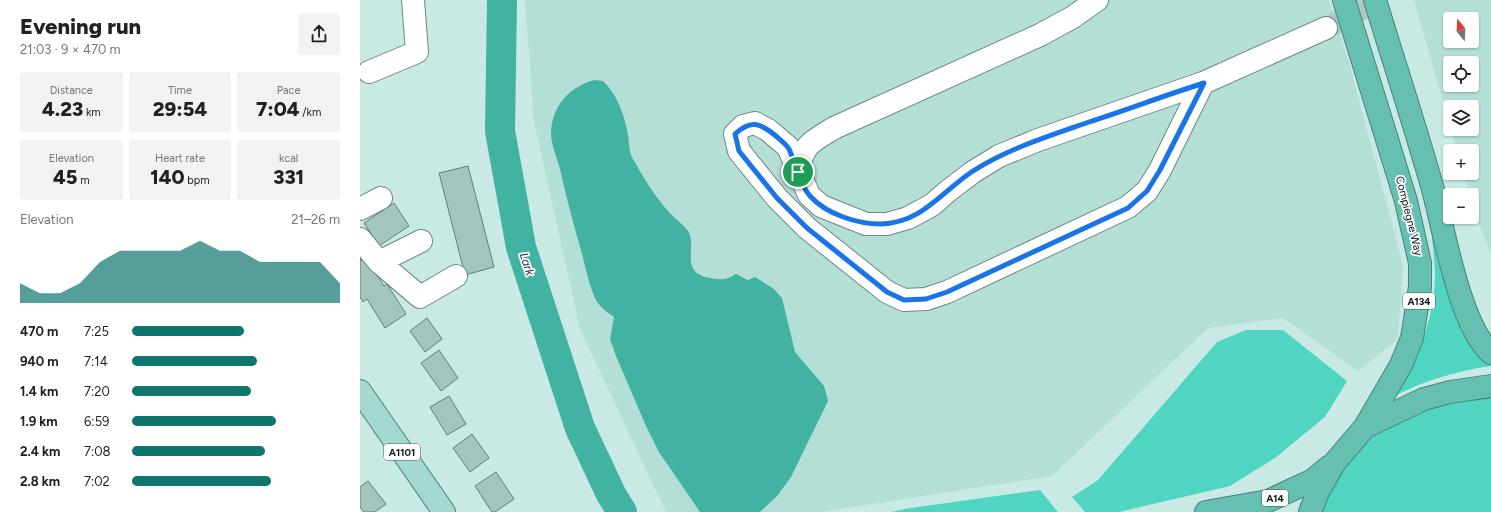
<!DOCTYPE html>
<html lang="en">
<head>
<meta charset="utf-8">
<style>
	:root { --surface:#fff; --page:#f2f2f2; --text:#202124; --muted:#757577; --accent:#0f766e }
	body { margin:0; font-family:Figtree,sans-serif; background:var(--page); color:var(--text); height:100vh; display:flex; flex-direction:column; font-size:15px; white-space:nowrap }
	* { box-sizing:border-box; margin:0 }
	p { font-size:13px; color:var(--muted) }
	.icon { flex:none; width:22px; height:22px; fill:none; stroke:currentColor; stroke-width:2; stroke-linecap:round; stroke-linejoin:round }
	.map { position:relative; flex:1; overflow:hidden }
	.sheet { display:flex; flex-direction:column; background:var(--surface); width:360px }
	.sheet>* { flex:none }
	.needle { width:26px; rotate:342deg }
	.fabs { position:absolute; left:1083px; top:12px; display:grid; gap:8px }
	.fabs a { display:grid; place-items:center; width:36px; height:36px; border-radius:4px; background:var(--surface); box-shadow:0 1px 3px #0004; font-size:20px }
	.pin { position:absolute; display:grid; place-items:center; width:34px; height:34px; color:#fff; margin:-17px; border:2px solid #fff; border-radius:50%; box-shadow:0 1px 4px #0007 }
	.round { display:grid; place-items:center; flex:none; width:42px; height:42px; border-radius:4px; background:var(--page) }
	.overview { display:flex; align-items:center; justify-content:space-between; height:68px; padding:0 20px }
	h1 { font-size:22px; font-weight:800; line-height:30px }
	.figures { display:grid; grid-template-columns:repeat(3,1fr); gap:6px; height:68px; padding:4px 20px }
	.figures div { display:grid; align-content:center; border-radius:4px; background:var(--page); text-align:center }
	.figures b { font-size:20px; font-weight:800 }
	.figures small { font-size:11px; font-weight:400 }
	.figures p { font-size:11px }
	.chart { height:112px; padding:8px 20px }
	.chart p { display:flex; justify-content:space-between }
	.chart svg { width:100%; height:72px; margin-top:4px; fill:var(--accent); opacity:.7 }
	ul { padding:0 20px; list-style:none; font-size:13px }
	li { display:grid; grid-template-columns:64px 48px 1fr; align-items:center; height:30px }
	li i { height:10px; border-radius:5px; background:var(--accent) }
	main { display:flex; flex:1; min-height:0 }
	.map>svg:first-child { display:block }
	.built { fill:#b4dfd7; fill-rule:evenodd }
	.green { fill:#51d5c3 }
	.water { fill:#42b2a2 }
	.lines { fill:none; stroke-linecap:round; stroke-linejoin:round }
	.river { stroke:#42b2a2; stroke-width:30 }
	.building { fill:#a4c4be; stroke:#627f7a }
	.minor-tunnel { stroke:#acc9c4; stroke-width:22; stroke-dasharray:22 11; stroke-linecap:butt }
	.minor-casing { stroke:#6a8983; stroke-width:24 }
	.major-casing { stroke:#448378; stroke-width:24 }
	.highway-casing { stroke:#448378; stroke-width:24 }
	.minor { stroke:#fff; stroke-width:22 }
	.major { stroke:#a3d9d0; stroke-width:22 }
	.highway { stroke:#65c0b1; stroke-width:22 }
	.route-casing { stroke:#fff; stroke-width:8 }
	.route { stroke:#1a73e8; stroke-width:5 }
	.labels { text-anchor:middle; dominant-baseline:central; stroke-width:3.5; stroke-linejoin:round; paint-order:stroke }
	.shield { fill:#fff; stroke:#515857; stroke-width:1 }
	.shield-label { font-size:10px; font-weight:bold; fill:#06110f }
	.street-label { font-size:11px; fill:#06110f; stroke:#fff }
	.water-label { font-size:12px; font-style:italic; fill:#1b3430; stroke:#fff }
</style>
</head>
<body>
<main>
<section class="sheet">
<div class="overview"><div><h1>Evening run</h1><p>21:03 · 9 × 470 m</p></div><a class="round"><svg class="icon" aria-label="share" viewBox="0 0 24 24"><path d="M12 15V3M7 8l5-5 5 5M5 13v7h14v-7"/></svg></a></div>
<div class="figures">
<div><p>Distance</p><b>4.23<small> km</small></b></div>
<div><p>Time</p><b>29:54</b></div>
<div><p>Pace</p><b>7:04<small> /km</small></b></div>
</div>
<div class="figures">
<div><p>Elevation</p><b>45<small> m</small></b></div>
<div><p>Heart rate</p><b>140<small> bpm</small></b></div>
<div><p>kcal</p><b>331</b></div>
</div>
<div class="chart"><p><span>Elevation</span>21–26 m</p>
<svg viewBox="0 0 160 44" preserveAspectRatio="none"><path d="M0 44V32L10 38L20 38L30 32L40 19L50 12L60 12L70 12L80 12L90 6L100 12L110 12L120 19L130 19L140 19L150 19L160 32V44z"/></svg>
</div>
<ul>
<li><b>470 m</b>7:25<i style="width:54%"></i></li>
<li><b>940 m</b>7:14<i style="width:60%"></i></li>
<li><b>1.4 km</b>7:20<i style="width:57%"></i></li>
<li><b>1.9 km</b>6:59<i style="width:69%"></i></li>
<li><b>2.4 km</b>7:08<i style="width:64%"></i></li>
<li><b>2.8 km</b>7:02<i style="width:67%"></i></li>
</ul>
</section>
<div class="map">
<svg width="1131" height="512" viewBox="0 0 1131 512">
	<rect width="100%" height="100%" fill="#c9eae4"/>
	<!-- built -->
	<path class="built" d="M 165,0 L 969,0 L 989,62 L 1043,265 L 1038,339 L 998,371 L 923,318 L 848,328 L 692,476 L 461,512 L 306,512 L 220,329 L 174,122 Z
		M 1054,0 L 1131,0 L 1131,254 L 1116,217 L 1112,203 L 1112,195 L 1110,195 L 1104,173 L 1112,173 L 1112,151 L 1097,151 L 1091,129 L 1112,129 L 1112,107 L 1090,107 L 1090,126 ZM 1090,19 L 1112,19 L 1112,41 L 1090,41 ZM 1090,63 L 1112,63 L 1112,85 L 1090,85 Z"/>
	<!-- green -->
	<path class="green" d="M 1071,225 L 1078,261 L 1090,298 L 1131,359 L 1131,366 C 1097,371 1067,380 1036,395 C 1058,358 1076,315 1075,271 C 1074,256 1072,240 1071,225 Z
		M 886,330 L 923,330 L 987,381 L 965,417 L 915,458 L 870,486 L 759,512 L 725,512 L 712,497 L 738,480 L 857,342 Z
		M 1131,390 L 1131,512 L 957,512 L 968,487 L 1008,437 L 1043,412 Z
		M 680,490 L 698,512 L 531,512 L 544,509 Z"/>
	<!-- water -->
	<path class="water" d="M 234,80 L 243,81 C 257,94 265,116 268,135 C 269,142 269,152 273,159 C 283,177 295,197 309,212 C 315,219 323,224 328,231 C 338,246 318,273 350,278 C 361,280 367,280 376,274 L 388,280 L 395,277 L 414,289 L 422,298 L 435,352 L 464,386 L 468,401 L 431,477 L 418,495 L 400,512 L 340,512 L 299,452 L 286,426 L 256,356 L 250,339 L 254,317 C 247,312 239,307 235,298 C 229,285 226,269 222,254 C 214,226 206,197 200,169 C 197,158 191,144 191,133 C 192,106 209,87 234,80 Z"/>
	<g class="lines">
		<!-- river -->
		<path class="river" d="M 142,0 L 140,131 L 161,247 L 220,428 L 251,494 L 262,512"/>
	</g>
	<!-- building -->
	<path class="building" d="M 108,166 L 134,267 L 105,275 L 79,173 Z
		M 34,203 L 49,226 L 19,246 L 4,223 Z
		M 0,258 L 1,261 L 6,258 L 24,286 L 27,284 L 46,314 L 25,328 L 7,299 L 3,302 L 0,297 Z
		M 67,318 L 82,339 L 65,352 L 50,331 Z
		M 79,350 L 98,378 L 81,391 L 61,363 Z
		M 89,396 L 106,424 L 87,435 L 70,407 Z
		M 112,434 L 129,458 L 110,472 L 93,448 Z
		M 136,472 L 154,499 L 135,512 L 132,512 L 115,486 Z
		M 8,481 L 26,504 L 15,512 L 4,512 L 0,507 L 0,487 Z"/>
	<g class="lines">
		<!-- minor-tunnel -->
		<path class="minor-tunnel" d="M 966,28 L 1020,0"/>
		<defs>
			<path id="minor" d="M 9,72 L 57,52 L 53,0
				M 843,83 L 800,170 L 787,191 L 768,207 L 587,292 L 566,299 L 544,300 L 527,292 L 447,228 L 417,198 L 379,151 L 375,134 L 383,126 L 395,123 L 408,130 L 428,147 L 449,195 L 461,206 L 506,224 L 527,224 L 548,218 L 572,205 L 588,191 L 613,172 L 639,156 L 678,140 L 843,83 L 966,28
				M 438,172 C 443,144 451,142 474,128 L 680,35 L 713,17 L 737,0
				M 0,209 L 21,198
				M 0,239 L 19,262 L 60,297 L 96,276
				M 19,262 L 61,241"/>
			<path id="major" d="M 0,391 L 84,512"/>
			<path id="highway" d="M 984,0 L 1046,201 L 1060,263 L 1060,287 L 1052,338 L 1041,365 L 1005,427
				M 1015,0 C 1034,62 1054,123 1072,186 C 1084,228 1099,325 1131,353
				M 846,512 L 908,501 L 953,480 L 970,466
				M 950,512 L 958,492 L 975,462 L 1005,427 L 1064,399 L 1090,392 L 1131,386"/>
		</defs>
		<!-- minor casing -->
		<use href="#minor" class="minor-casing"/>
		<!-- major casing -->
		<use href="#major" class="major-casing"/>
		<!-- highway casing -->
		<use href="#highway" class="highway-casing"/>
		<!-- minor -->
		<use href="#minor" class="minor"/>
		<!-- major -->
		<use href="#major" class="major"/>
		<!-- highway -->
		<use href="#highway" class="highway"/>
	</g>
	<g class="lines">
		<defs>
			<path id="route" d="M 844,83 L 800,170 L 787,191 L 768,208 L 587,292 L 566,299 L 544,300 L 527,292 L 447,228 L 417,198 L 379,151 L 375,134 C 391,119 400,123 416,136 C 420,140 426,144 429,149 C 435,162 440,185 450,196 C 466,214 497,224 521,224 C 562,223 581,192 613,171 C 649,148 692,135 732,121 C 769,109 806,95 844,83 Z"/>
		</defs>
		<!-- route casing -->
		<use href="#route" class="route-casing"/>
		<!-- route -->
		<use href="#route" class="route"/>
	</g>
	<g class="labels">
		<!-- shield labels -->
		<g class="shield">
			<rect x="1043" y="293" width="32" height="16" rx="3"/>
			<rect x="24" y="444" width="36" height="16" rx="3"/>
			<rect x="902" y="490" width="26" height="16" rx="3"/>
		</g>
		<g class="shield-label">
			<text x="1059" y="301">A134</text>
			<text x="42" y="452">A1101</text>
			<text x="915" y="498">A14</text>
		</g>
		<!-- street labels -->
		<g class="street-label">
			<text transform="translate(1049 216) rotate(76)">Compiegne Way</text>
		</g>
		<!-- water labels -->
		<g class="water-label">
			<text transform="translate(167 264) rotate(72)">Lark</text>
		</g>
	</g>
</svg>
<div class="fabs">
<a><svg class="needle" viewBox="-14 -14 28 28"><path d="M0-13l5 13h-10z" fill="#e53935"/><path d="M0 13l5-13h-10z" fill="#757577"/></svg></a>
<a><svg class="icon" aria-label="locate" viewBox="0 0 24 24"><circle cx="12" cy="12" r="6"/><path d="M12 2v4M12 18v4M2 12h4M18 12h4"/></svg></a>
<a><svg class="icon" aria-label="layers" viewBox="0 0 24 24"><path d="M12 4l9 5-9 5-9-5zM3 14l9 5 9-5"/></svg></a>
<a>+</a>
<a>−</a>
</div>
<div class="pin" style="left:438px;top:172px;background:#1e9e55"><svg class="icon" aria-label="arrive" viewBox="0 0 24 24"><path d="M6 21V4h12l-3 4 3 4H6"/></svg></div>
</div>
</main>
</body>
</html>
